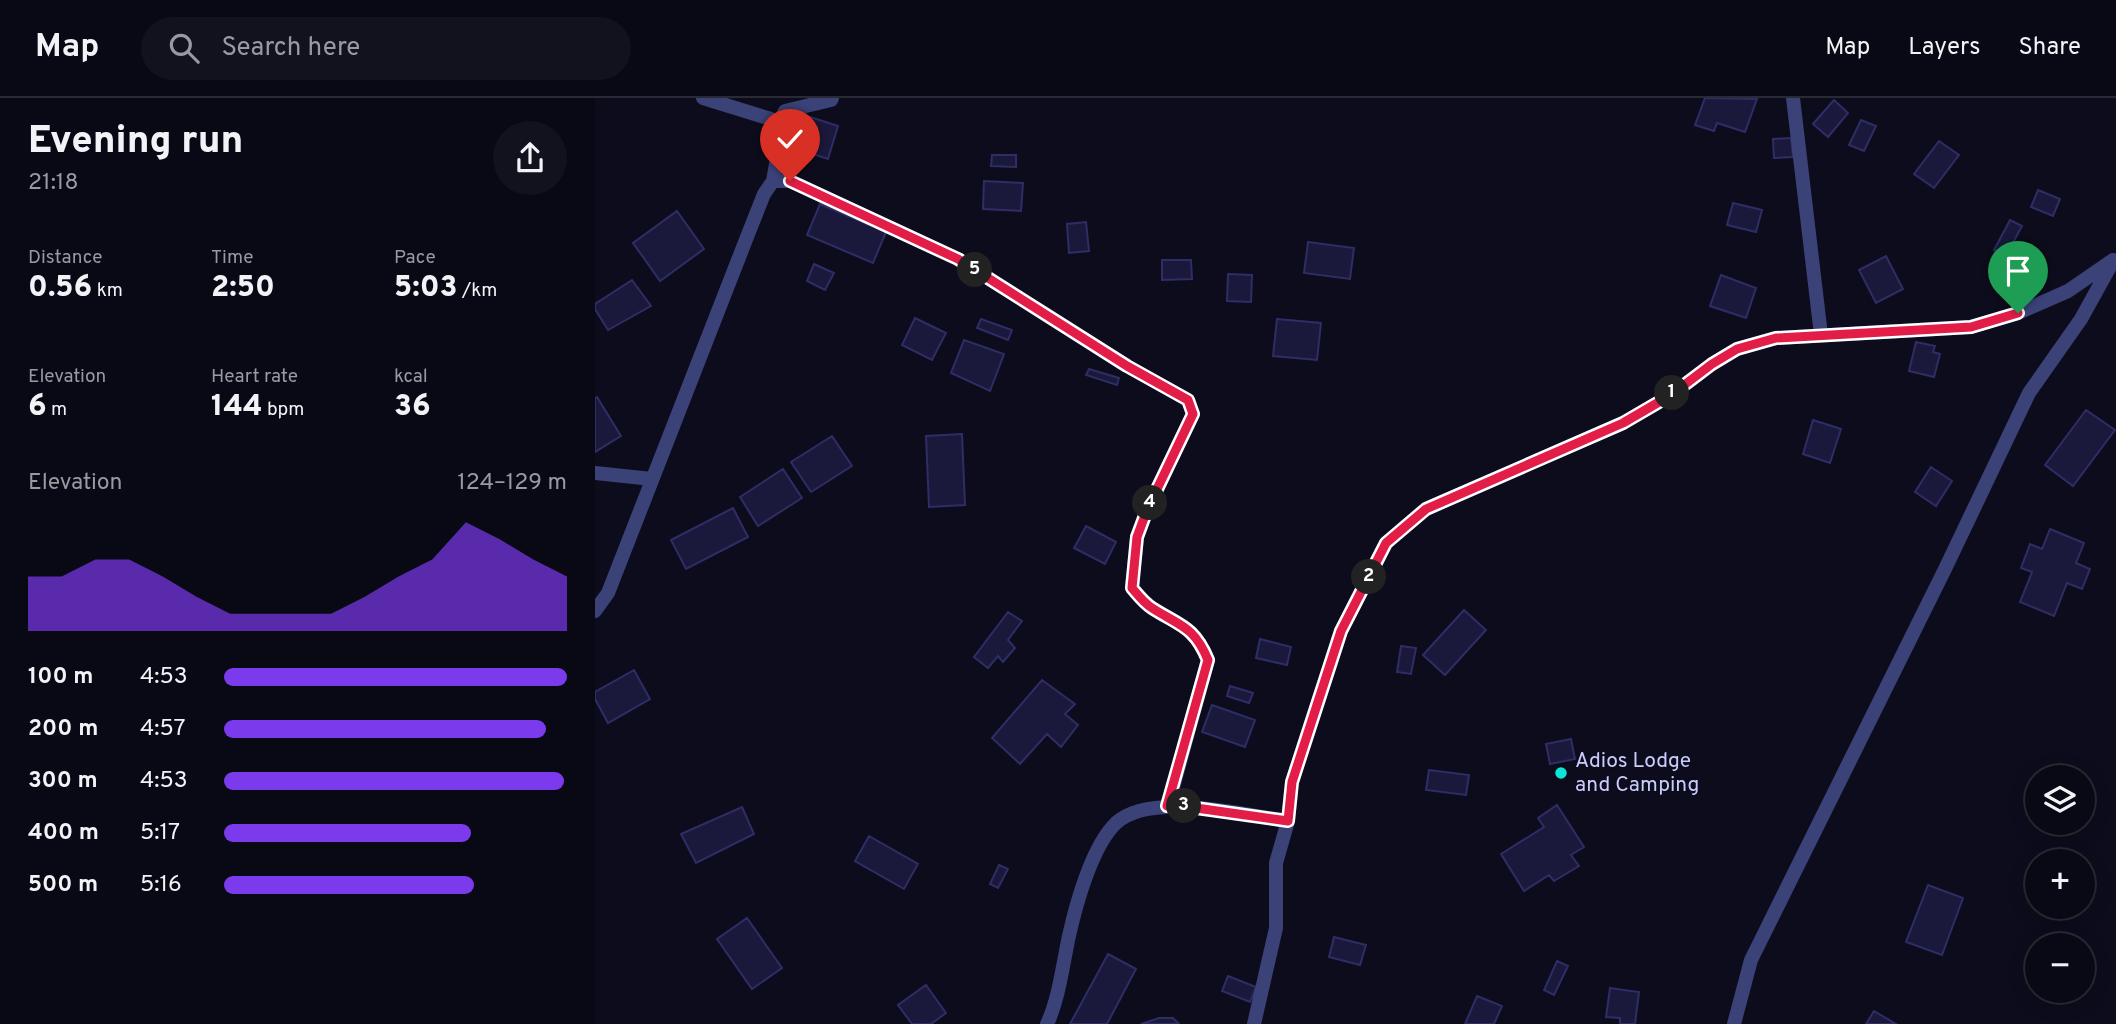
<!DOCTYPE html>
<html lang="en">
<head>
<meta charset="utf-8">
<style>
	:root { --surface:#090915; --page:#12121e; --text:#f1f3f6; --muted:#999aa0; --line:#292a34; --accent:#7c3aed }
	body { margin:0; font-family:Overpass,sans-serif; background:var(--page); color:var(--text); height:100vh; display:flex; flex-direction:column; font-size:26px; white-space:nowrap }
	* { box-sizing:border-box; margin:0 }
	p { font-size:23px; color:var(--muted) }
	.icon { flex:none; width:38px; height:38px; fill:none; stroke:currentColor; stroke-width:2; stroke-linecap:round; stroke-linejoin:round }
	.map { position:relative; flex:1; overflow:hidden }
	.side { display:flex; flex-direction:column; background:var(--surface); width:595px }
	.side>* { flex:none }
	.fabs { position:absolute; left:1430px; top:667px; display:grid; gap:14px }
	.fabs a { display:grid; place-items:center; width:70px; height:70px; border-radius:50%; background:var(--surface); box-shadow:0 4px 18px #0003,0 0 0 2px var(--line); font-size:35px }
	.pin { position:absolute; display:grid; place-items:center; width:60px; height:60px; color:#fff; margin:-72px -30px; border-radius:50% 50% 50% 0; rotate:-45deg; box-shadow:0 0 7px #0007 }
	.pin .icon { rotate:45deg }
	.km { position:absolute; width:35px; height:35px; margin:-18px; border-radius:50%; background:#222; color:#fff; font-size:19px; line-height:35px; text-align:center }
	.round { display:grid; place-items:center; flex:none; width:74px; height:74px; border-radius:37px; background:var(--page) }
	.summary { display:flex; align-items:center; justify-content:space-between; height:119px; padding:0 28px }
	h1 { font-size:38px; font-weight:800; line-height:52px }
	.metrics { display:grid; grid-template-columns:repeat(3,1fr); gap:10px; height:119px; padding:7px 28px }
	.metrics div { display:grid; align-content:center }
	.metrics b { font-size:30px; font-weight:800 }
	.metrics small { font-size:19px; font-weight:400 }
	.metrics p { font-size:19px }
	.chart { height:196px; padding:14px 28px }
	.chart p { display:flex; justify-content:space-between }
	.chart svg { width:100%; height:126px; margin-top:7px; fill:var(--accent); opacity:.7 }
	ul { padding:0 28px; list-style:none; font-size:23px }
	li { display:grid; grid-template-columns:112px 84px 1fr; align-items:center; height:52px }
	li i { height:18px; border-radius:9px; background:var(--accent) }
	header { display:flex; align-items:center; gap:42px; box-sizing:border-box; height:98px; padding:0 35px; background:var(--surface); border-bottom:2px solid var(--line) }
	header strong { font-size:33px }
	nav { display:flex; gap:38px; margin-inline-start:auto; font-size:24px }
	.search { width:490px; height:63px; background:var(--page); display:flex; align-items:center; gap:18px; box-sizing:border-box; padding:0 24px; border-radius:38px; color:var(--muted); font-size:26px }
	main { display:flex; flex:1; min-height:0 }
	.map>svg:first-child { display:block }
	.building { fill:#1b193b; stroke:#2e2d66; stroke-width:2 }
	.lines { fill:none; stroke-linecap:round; stroke-linejoin:round }
	.minor { stroke:#3a4278; stroke-width:14 }
	.route-casing { stroke:#fff; stroke-width:14 }
	.route { stroke:#e11d48; stroke-width:9 }
	.poi-dot { fill:#0de5d6; stroke:#0c0c1c; stroke-width:2.5 }
	.labels { text-anchor:middle; dominant-baseline:central; stroke-width:5; stroke-linejoin:round; paint-order:stroke }
	.poi-label { font-size:21px; fill:#cacdfc; stroke:#0c0c1c; text-anchor:start }
</style>
</head>
<body>
<header>
<strong>Map</strong>
<div class="search"><svg class="icon" aria-label="search" viewBox="0 0 24 24"><circle cx="10" cy="10" r="6"/><path d="M15 15l6 6"/></svg>Search here</div>
<nav><a>Map</a><a>Layers</a><a>Share</a></nav>
</header>
<main>
<section class="side">
<div class="summary"><div><h1>Evening run</h1><p>21:18</p></div><a class="round"><svg class="icon" aria-label="share" viewBox="0 0 24 24"><path d="M12 15V3M7 8l5-5 5 5M5 13v7h14v-7"/></svg></a></div>
<div class="metrics">
<div><p>Distance</p><b>0.56<small> km</small></b></div>
<div><p>Time</p><b>2:50</b></div>
<div><p>Pace</p><b>5:03<small> /km</small></b></div>
</div>
<div class="metrics">
<div><p>Elevation</p><b>6<small> m</small></b></div>
<div><p>Heart rate</p><b>144<small> bpm</small></b></div>
<div><p>kcal</p><b>36</b></div>
</div>
<div class="chart"><p><span>Elevation</span>124–129 m</p>
<svg viewBox="0 0 160 44" preserveAspectRatio="none"><path d="M0 44V25L10 25L20 19L30 19L40 25L50 32L60 38L70 38L80 38L90 38L100 32L110 25L120 19L130 6L140 12L150 19L160 25V44z"/></svg>
</div>
<ul>
<li><b>100 m</b>4:53<i style="width:100%"></i></li>
<li><b>200 m</b>4:57<i style="width:94%"></i></li>
<li><b>300 m</b>4:53<i style="width:99%"></i></li>
<li><b>400 m</b>5:17<i style="width:72%"></i></li>
<li><b>500 m</b>5:16<i style="width:73%"></i></li>
</ul>
</section>
<div class="map">
<svg width="1521" height="926" viewBox="0 0 1521 926">
	<rect width="100%" height="100%" fill="#0c0c1c"/>
	<!-- building -->
	<path class="building" d="M 1110,0 L 1162,1 L 1150,34 L 1122,25 L 1119,33 L 1100,27 Z
		M 1239,2 L 1253,15 L 1233,39 L 1218,26 Z
		M 206,16 L 243,28 L 233,61 L 196,49 Z
		M 1266,22 L 1281,28 L 1269,53 L 1254,47 Z
		M 1196,40 L 1198,59 L 1179,60 L 1178,41 Z
		M 1344,43 L 1364,57 L 1339,90 L 1319,76 Z
		M 397,57 L 421,57 L 421,69 L 396,68 Z
		M 389,83 L 428,85 L 426,113 L 388,111 Z
		M 1443,92 L 1465,101 L 1458,118 L 1436,109 Z
		M 1138,105 L 1167,112 L 1161,134 L 1132,127 Z
		M 225,106 L 291,134 L 278,165 L 212,137 Z
		M 82,113 L 109,151 L 65,183 L 38,145 Z
		M 1415,122 L 1427,128 L 1411,158 L 1399,152 Z
		M 491,124 L 494,153 L 474,155 L 472,126 Z
		M 713,144 L 759,150 L 755,181 L 709,175 Z
		M 1291,158 L 1308,191 L 1281,205 L 1264,172 Z
		M 567,162 L 596,162 L 597,181 L 567,182 Z
		M 219,166 L 239,175 L 230,192 L 212,183 Z
		M 633,176 L 657,177 L 656,204 L 632,203 Z
		M 1126,177 L 1161,190 L 1151,220 L 1115,208 Z
		M 37,182 L 56,208 L 13,232 L 0,211 L 0,206 Z
		M 320,220 L 351,235 L 337,262 L 307,247 Z
		M 386,221 L 417,232 L 413,242 L 382,230 Z
		M 682,221 L 726,225 L 722,262 L 678,258 Z
		M 369,242 L 409,256 L 395,293 L 356,275 Z
		M 1321,244 L 1340,248 L 1338,254 L 1345,256 L 1339,279 L 1314,273 Z
		M 494,271 L 524,280 L 522,287 L 491,277 Z
		M 2,299 L 26,338 L 0,354 L 0,300 Z
		M 1491,312 L 1520,332 L 1478,388 L 1450,367 Z
		M 1218,322 L 1246,331 L 1235,365 L 1208,356 Z
		M 367,336 L 370,407 L 334,409 L 331,338 Z
		M 237,338 L 257,368 L 216,394 L 196,364 Z
		M 1336,369 L 1357,383 L 1341,408 L 1320,394 Z
		M 188,371 L 207,400 L 163,428 L 145,399 Z
		M 138,410 L 153,439 L 91,471 L 76,442 Z
		M 491,428 L 521,444 L 510,466 L 479,450 Z
		M 1455,431 L 1489,445 L 1481,465 L 1495,471 L 1487,491 L 1472,485 L 1459,518 L 1425,504 L 1437,474 L 1426,470 L 1435,446 L 1447,451 Z
		M 869,512 L 891,532 L 850,577 L 828,557 Z
		M 413,514 L 427,523 L 413,542 L 420,550 L 408,564 L 403,558 L 393,570 L 379,559 Z
		M 665,541 L 696,549 L 692,567 L 661,560 Z
		M 806,548 L 821,550 L 816,576 L 802,574 Z
		M 39,572 L 55,601 L 13,625 L 0,601 L 0,594 Z
		M 447,582 L 480,606 L 470,616 L 483,627 L 466,649 L 452,636 L 425,666 L 397,640 Z
		M 635,588 L 658,595 L 654,605 L 632,598 Z
		M 617,607 L 660,622 L 650,649 L 607,634 Z
		M 976,641 L 980,661 L 955,666 L 951,646 Z
		M 834,672 L 874,677 L 871,697 L 831,692 Z
		M 1439,688 L 1442,689 L 1442,711 L 1432,707 Z
		M 962,707 L 989,749 L 976,757 L 984,768 L 959,783 L 954,777 L 929,793 L 906,756 L 949,729 L 943,720 Z
		M 147,709 L 159,736 L 101,765 L 86,736 Z
		M 274,738 L 323,766 L 309,791 L 260,763 Z
		M 404,767 L 413,771 L 403,790 L 395,786 Z
		M 1333,787 L 1368,800 L 1347,857 L 1311,844 Z
		M 152,820 L 187,870 L 157,891 L 122,841 Z
		M 739,839 L 771,847 L 765,867 L 734,859 Z
		M 513,856 L 541,871 L 512,926 L 475,926 Z
		M 962,863 L 973,868 L 959,897 L 949,892 Z
		M 633,878 L 661,889 L 655,904 L 627,893 Z
		M 331,887 L 351,915 L 336,926 L 317,926 L 303,907 Z
		M 1015,890 L 1044,894 L 1040,926 L 1025,926 L 1025,920 L 1011,919 Z
		M 882,898 L 907,908 L 899,926 L 870,926 Z
		M 1279,913 L 1301,926 L 1271,926 Z
		M 564,920 L 578,920 L 584,926 L 546,926 Z"/>
	<g class="lines">
		<!-- minor -->
		<path class="minor" d="M 1198,0 L 1226,237
			M 181,30 L 190,13 L 236,2 L 237,0
			M 178,83 L 195,83 L 363,161 L 532,268 L 593,302 L 598,316 L 552,412 L 542,439 L 537,490 C 543,497 549,505 557,510 C 585,528 599,528 613,562 L 573,708
			M 0,375 L 57,381
			M 0,513 L 13,495 L 152,139 L 169,96 L 178,83 L 184,49 L 181,30 L 176,21 L 108,0
			M 452,926 C 464,901 468,865 474,838 C 481,806 497,748 521,725 C 556,693 648,717 693,723
			M 659,926 L 681,830 L 681,765 L 693,723 L 697,684 L 746,533 L 791,445 L 831,411 L 1028,325 L 1076,297 L 1117,266 L 1142,251 L 1181,240 L 1376,229 L 1423,215 L 1473,193 L 1518,162
			M 1139,926 L 1156,862 L 1351,469 L 1434,295 L 1486,221 L 1517,165"/>
	</g>
	<g class="lines">
		<defs>
			<path id="route" d="M 195,83 L 363,161 L 532,268 L 593,302 L 598,316 L 552,412 L 542,439 L 537,490 C 543,497 549,505 557,510 C 585,528 599,528 613,562 L 572,708 L 580,707 L 693,723 L 697,684 L 746,533 L 791,445 L 831,411 L 1028,325 L 1076,297 L 1117,266 L 1142,251 L 1181,240 L 1376,229 L 1423,215"/>
		</defs>
		<!-- route casing -->
		<use href="#route" class="route-casing"/>
		<!-- route -->
		<use href="#route" class="route"/>
	</g>
	<!-- markers -->
	<circle class="poi-dot" cx="966" cy="675" r="7"/>
	<g class="labels">
		<!-- poi labels -->
		<g class="poi-label">
			<text x="980" y="663">Adios Lodge<tspan x="980" dy="24">and Camping</tspan></text>
		</g>
	</g>
</svg>
<div class="fabs">
<a><svg class="icon" aria-label="layers" viewBox="0 0 24 24"><path d="M12 4l9 5-9 5-9-5zM3 14l9 5 9-5"/></svg></a>
<a>+</a>
<a>−</a>
</div>
<div class="pin" style="left:1423px;top:215px;background:#1e9e55"><svg class="icon" aria-label="arrive" viewBox="0 0 24 24"><path d="M6 21V4h12l-3 4 3 4H6"/></svg></div>
<div class="pin" style="left:195px;top:83px;background:#d93025"><svg class="icon" aria-label="check" viewBox="0 0 24 24"><path d="M5 12l5 5 9-10"/></svg></div>
<b class="km" style="left:1077px;top:295px">1</b>
<b class="km" style="left:774px;top:479px">2</b>
<b class="km" style="left:589px;top:708px">3</b>
<b class="km" style="left:555px;top:405px">4</b>
<b class="km" style="left:380px;top:172px">5</b>
</div>
</main>
</body>
</html>
